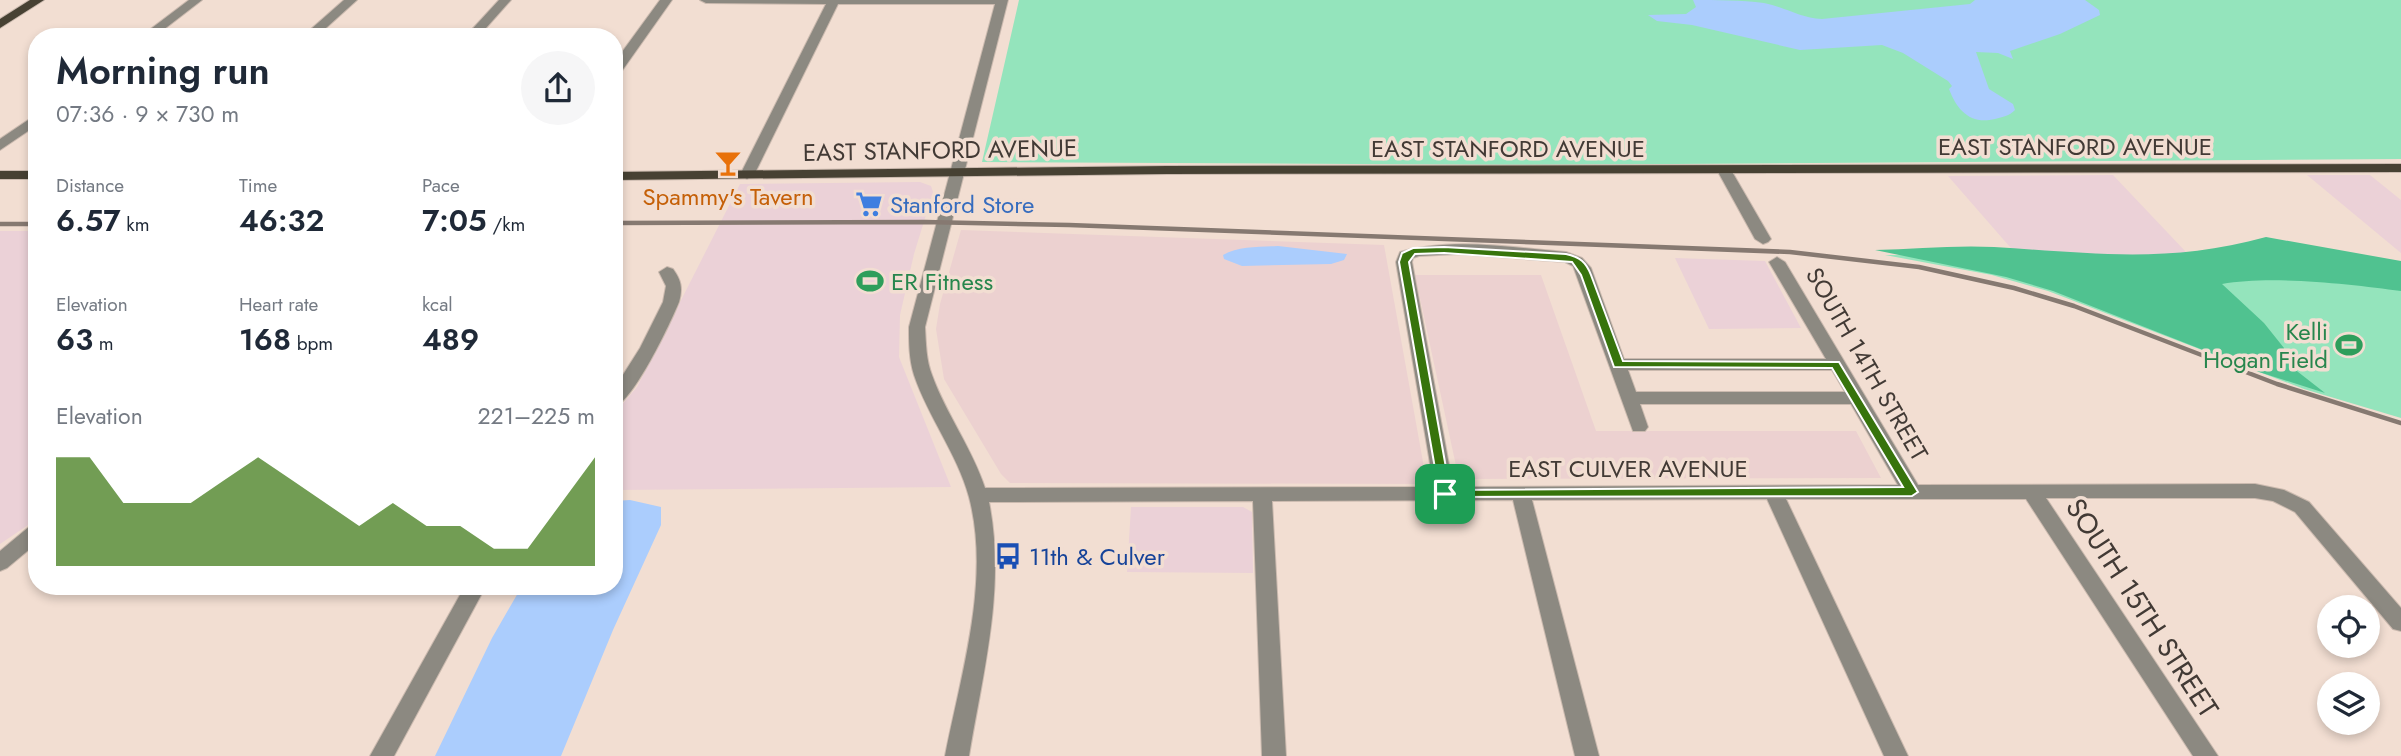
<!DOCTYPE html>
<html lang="en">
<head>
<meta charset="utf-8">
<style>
	:root { --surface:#fff; --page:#f6f6f7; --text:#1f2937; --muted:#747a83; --accent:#37740c }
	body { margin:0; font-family:Jost,sans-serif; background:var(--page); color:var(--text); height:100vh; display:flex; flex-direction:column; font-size:26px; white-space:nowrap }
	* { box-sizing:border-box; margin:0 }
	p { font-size:23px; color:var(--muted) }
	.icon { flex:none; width:38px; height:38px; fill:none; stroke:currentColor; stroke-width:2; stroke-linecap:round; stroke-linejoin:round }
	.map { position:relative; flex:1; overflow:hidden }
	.panel { position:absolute; left:28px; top:28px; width:595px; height:567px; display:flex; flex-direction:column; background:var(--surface); border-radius:28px; box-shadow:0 4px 10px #0003 }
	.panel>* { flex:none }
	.fabs { position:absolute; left:2317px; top:595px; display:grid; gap:14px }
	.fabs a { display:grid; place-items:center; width:63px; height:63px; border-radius:50%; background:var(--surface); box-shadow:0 4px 10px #0003; font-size:35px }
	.pin { position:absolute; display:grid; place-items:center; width:60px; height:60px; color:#fff; margin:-30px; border-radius:14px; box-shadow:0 4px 10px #0006 }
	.round { display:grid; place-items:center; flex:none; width:74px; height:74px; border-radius:37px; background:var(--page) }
	.summary { display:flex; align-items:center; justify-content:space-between; height:119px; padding:0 28px }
	h1 { font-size:38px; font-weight:600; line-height:52px }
	.stats { display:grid; grid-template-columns:repeat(3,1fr); gap:10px; height:119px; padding:7px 28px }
	.stats div { display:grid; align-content:center }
	.stats b { font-size:30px; font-weight:600 }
	.stats small { font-size:19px; font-weight:400 }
	.stats p { font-size:19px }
	.chart { height:196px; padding:14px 28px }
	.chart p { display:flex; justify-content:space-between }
	.chart svg { width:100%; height:126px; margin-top:7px; fill:var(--accent); opacity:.7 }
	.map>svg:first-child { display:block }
	.commercial { fill:#ebd1d7 }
	.industrial { fill:#ecd1d0 }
	.green { fill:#94e4bc }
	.forest { fill:#50c290 }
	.water { fill:#abcdfd }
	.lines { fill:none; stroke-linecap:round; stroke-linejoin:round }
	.minor-casing { stroke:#cbbaaf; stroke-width:2 }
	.major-casing { stroke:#cbbaaf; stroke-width:2 }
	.minor { fill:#8c8981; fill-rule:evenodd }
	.major { fill:#474133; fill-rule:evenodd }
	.rail { stroke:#867971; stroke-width:4.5 }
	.route { fill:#37740c; stroke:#fff; stroke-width:2; fill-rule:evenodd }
	.labels { text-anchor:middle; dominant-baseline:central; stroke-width:7; stroke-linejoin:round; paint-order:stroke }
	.street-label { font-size:24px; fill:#423a35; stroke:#f2ded2 }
	.food-label { font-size:24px; fill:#c56008; stroke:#f2ded2 }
	.shop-label { font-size:24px; fill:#366cbe; stroke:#f2ded2; text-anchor:start }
	.leisure-label { font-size:24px; fill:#27864d; stroke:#f2ded2; text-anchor:start }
	.transit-label { font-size:24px; fill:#164399; stroke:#f2ded2; text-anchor:start }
	.near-street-label { font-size:28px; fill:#423a35; stroke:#f2ded2 }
</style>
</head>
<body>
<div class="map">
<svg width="2401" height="756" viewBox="0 0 2401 756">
	<rect width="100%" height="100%" fill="#f2ded2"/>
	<!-- commercial -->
	<path class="commercial" d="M 2113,175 L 2204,271 L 2030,270 L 1948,176 Z
		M 2307,175 L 2370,175 L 2401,200 L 2401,253 Z
		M 920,182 L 931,186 L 933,192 L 914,254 L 900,315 L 899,357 L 951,487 L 614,490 L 614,414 L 637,387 L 740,184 Z
		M 0,231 L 37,231 L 37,483 L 33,487 L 37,490 L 37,519 L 0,544 Z
		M 1675,258 L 1765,261 L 1801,328 L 1709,329 Z
		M 1131,507 L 1243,507 L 1252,512 L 1253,573 L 1127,572 Z"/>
	<!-- industrial -->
	<path class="industrial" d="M 961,230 L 1384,245 L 1427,484 L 1010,483 L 1001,474 L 944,379 L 936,329 L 940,304 Z
		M 1415,275 L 1541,275 L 1596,431 L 1856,431 L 1881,478 L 1464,479 L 1458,475 Z"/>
	<!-- green -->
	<path class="green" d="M 1019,0 L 2401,0 L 2401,159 L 1532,165 L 982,162 Z
		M 1885,255 L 2017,256 L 2401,270 L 2401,418 L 2304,389 L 2048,291 L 1992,275 Z"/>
	<!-- forest -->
	<path class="forest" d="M 2266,237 L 2401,261 L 2401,291 C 2351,284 2270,275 2222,284 L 2264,323 L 2284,348 L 2284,355 L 2293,368 L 2325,393 L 2259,372 L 2053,291 L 2006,277 L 1875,250 C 1914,249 1955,245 1994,247 C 2092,253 2169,264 2266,237 Z"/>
	<!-- water -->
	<path class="water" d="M 1693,0 C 1717,0 1741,0 1764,3 C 1785,7 1800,18 1822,19 L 1970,4 L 1975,0 L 2085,0 L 2099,10 L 2100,15 L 2060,34 L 2010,51 L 2013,59 L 1998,53 L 1976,52 L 1989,89 L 2013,104 L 2015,110 C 2009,116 2003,117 1995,119 C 1970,125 1957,110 1949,89 L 1952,86 L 1948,81 L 1903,53 L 1882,45 L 1800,50 L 1692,25 L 1657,21 L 1648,15 L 1686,14 L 1696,7 Z
		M 1278,246 L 1347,254 L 1344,260 L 1331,264 L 1242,266 L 1224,259 L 1223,255 C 1239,246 1260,247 1278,246 Z
		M 630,500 L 661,507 L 661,525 L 613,630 L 561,756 L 435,756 L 492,638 L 522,586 L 614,586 L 614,501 Z"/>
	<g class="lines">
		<defs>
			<path id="minor" d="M 189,0 L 202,0 L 154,37 L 140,37 Z
				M 344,0 L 357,0 L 316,37 L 302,37 Z
				M 499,0 L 511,0 L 478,37 L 465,37 Z
				M 660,0 L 672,0 L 619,75 L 614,76 L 614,63 Z
				M 700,0 L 1008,0 L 925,327 C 926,343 926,360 932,375 C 946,414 972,448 985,488 L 1434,487 L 1396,262 L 1400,252 C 1453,237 1513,248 1566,252 L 1582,258 L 1591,268 L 1624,359 L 1826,359 L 1769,262 L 1777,257 L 1785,262 L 1918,485 L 2255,484 L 2284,490 L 2309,502 L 2401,608 L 2401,631 L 2393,629 L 2295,512 L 2273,501 L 2255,498 L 2046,498 L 2218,756 L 2193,756 L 2026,499 L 1786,499 L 1908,756 L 1884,756 L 1767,499 L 1532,500 L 1599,756 L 1575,756 L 1513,500 L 1272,501 L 1286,756 L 1262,756 L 1253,501 L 989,502 C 1006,587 983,672 969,756 L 945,756 C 961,674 991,580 969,497 C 957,453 928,417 914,375 C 909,359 909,343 909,327 L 995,4 L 838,4 L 754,175 L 747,179 L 740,175 L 826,4 L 706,3 ZM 1458,254 L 1565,262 L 1573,266 L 1633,431 L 1645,431 L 1648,427 L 1640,404 L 1851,404 L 1898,485 L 1453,487 L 1412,262 L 1413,258 L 1419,256 ZM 1628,370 L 1832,370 L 1845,392 L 1636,392 Z
				M 37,114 L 37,125 L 0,150 L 0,139 Z
				M 1724,166 L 1731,170 L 1771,239 L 1768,242 L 1763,244 L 1755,239 L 1717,170 Z
				M 667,267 L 673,269 C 681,280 683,288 679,302 C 671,322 633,402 614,407 L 614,389 L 640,348 L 663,302 L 666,286 L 659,272 Z
				M 37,524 L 37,543 L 7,568 L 0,571 L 0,551 L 30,526 Z
				M 465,586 L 486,586 L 394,756 L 370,756 Z"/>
			<path id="major" d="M 30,0 L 44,0 L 0,28 L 0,19 Z
				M 2401,164 L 2401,172 L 1167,174 L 614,180 L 614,172 L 1167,166 Z
				M 0,171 L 37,171 L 37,179 L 0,179 Z"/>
		</defs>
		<!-- minor casing -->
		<use href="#minor" class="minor-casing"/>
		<!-- major casing -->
		<use href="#major" class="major-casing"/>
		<!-- minor -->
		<use href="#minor" class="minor"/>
		<!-- major -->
		<use href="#major" class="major"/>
		<!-- rail -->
		<path class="rail" d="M 614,223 L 925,222 L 1069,225 L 1790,252 L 1919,267 L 2014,288 L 2074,306 L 2277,384 L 2401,423
			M 0,224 L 37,224"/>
	</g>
	<!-- route -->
	<path class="route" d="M 1444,247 L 1566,254 C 1580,257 1586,262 1591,275 L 1623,361 L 1839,362 L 1918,492 L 1912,496 L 1440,497 L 1399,262 L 1402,253 L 1413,248 ZM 1444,253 L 1572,262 L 1581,275 L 1614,367 L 1832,368 L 1903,487 L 1450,490 L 1409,262 L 1415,254 Z"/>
	<!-- icons -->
	<defs>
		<symbol id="bar-bare" viewBox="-9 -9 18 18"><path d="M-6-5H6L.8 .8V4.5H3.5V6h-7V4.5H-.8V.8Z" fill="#e8710a" stroke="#f2ded2" stroke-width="2.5" paint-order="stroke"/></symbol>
		<symbol id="supermarket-bare" viewBox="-9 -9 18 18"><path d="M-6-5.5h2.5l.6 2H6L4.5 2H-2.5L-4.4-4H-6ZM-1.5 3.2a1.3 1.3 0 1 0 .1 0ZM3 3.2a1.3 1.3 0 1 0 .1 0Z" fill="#3f7fe0" stroke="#f2ded2" stroke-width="2.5" paint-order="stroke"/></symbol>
		<symbol id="stadium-bare" viewBox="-9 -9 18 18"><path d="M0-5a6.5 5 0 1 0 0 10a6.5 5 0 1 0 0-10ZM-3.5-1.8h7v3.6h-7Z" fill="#2e9e5b" stroke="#f2ded2" stroke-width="2.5" paint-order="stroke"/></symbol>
		<symbol id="bus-bare" viewBox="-9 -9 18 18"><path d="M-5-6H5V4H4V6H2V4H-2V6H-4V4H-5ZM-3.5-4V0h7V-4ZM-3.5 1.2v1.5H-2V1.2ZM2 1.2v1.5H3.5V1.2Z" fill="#1a4fb4" stroke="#f2ded2" stroke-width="2.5" paint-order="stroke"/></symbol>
	</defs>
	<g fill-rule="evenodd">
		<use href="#bar-bare" x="709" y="144" width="38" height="38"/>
		<use href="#supermarket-bare" x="850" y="185" width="38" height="38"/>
		<use href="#stadium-bare" x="851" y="262" width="38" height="38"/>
		<use href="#stadium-bare" x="2330" y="326" width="38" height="38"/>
		<use href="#bus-bare" x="989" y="537" width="38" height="38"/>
	</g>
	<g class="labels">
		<!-- street labels -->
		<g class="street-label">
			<text x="2075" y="146">EAST STANFORD AVENUE</text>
			<text x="1508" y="148">EAST STANFORD AVENUE</text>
			<text transform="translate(940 150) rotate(-1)">EAST STANFORD AVENUE</text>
			<text transform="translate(1867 364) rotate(60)">SOUTH 14TH STREET</text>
			<text x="1628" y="468">EAST CULVER AVENUE</text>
		</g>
		<!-- food labels -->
		<g class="food-label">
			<text x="728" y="196">Spammy's Tavern</text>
		</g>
		<!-- shop labels -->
		<g class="shop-label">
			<text x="890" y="204">Stanford Store</text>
		</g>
		<!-- leisure labels -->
		<g class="leisure-label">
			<text x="891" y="281">ER Fitness</text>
			<text x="2328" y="331" text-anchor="end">Kelli<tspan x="2328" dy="28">Hogan Field</tspan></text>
		</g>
		<!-- transit labels -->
		<g class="transit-label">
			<text x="1029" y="556">11th &amp; Culver</text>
		</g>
		<!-- near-street labels -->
		<g class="near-street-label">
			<text transform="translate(2142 608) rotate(57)">SOUTH 15TH STREET</text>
		</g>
	</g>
</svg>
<div class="fabs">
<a><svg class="icon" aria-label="locate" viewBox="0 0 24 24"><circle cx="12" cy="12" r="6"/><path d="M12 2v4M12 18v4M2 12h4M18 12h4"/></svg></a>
<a><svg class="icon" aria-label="layers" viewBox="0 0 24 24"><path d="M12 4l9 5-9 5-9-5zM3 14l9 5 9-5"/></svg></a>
</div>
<div class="pin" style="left:1445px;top:494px;background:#1e9e55"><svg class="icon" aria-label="arrive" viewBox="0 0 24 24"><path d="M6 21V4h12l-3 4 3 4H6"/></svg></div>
<section class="panel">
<div class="summary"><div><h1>Morning run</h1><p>07:36 · 9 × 730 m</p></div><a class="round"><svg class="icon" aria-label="share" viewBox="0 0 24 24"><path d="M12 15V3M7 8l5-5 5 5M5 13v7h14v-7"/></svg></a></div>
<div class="stats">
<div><p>Distance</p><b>6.57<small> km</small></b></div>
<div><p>Time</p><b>46:32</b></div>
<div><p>Pace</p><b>7:05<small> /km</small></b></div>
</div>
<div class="stats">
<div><p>Elevation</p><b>63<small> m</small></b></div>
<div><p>Heart rate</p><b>168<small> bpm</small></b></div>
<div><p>kcal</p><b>489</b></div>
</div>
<div class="chart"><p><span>Elevation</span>221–225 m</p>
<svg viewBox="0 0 160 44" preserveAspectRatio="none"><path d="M0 44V6L10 6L20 22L30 22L40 22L50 14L60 6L70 14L80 22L90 30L100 22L110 30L120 30L130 38L140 38L150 22L160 6V44z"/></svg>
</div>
</section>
</div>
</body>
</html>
